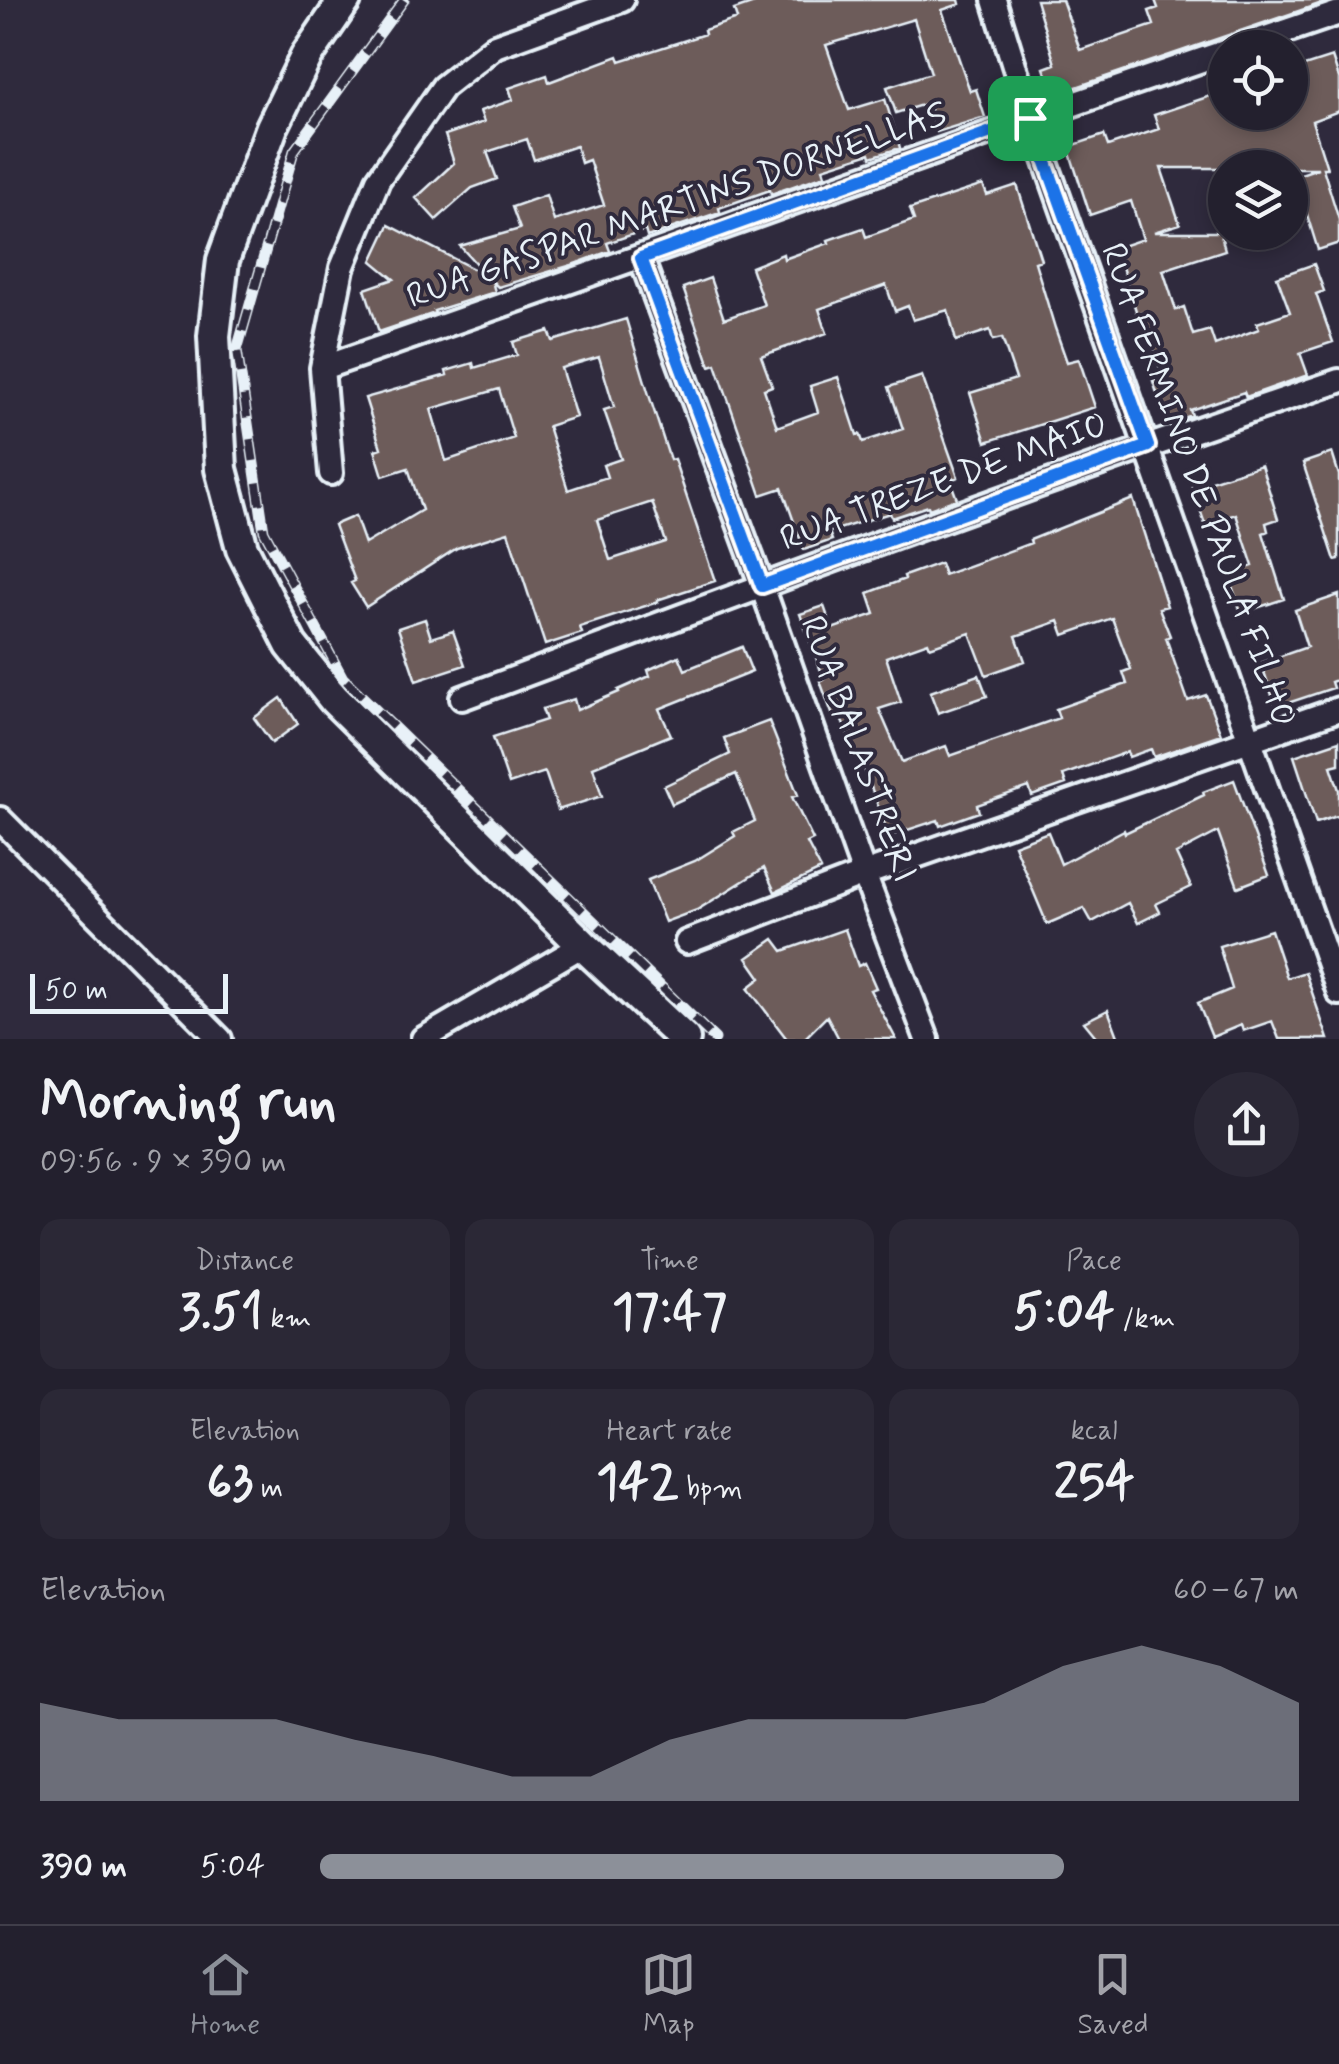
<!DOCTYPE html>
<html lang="en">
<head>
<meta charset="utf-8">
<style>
	:root { --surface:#23202e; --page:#2b2836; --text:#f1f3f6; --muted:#a3a3aa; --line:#403e4a; --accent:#8c9099 }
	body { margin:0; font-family:Mynerve,sans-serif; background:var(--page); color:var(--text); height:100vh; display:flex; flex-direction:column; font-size:38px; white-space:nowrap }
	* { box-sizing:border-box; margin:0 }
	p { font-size:32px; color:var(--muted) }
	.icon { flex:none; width:55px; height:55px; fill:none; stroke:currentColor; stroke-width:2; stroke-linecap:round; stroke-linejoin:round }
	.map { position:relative; height:1039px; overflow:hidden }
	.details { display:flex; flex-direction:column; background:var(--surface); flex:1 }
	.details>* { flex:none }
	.buttons { position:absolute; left:1208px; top:30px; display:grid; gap:20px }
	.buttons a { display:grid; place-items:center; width:100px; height:100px; border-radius:50%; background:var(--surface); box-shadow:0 5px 15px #0003,0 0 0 2px var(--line); font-size:50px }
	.scale { position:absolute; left:30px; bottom:25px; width:198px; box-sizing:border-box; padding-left:10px; border:5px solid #e8f1f8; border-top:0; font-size:28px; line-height:35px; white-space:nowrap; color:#e8f1f8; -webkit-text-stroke:8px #2f2a3d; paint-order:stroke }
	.pin { position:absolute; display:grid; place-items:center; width:85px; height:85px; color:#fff; margin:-42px; border-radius:20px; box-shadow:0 5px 15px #0006 }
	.round { display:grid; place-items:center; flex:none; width:105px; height:105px; border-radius:52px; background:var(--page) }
	.headline { display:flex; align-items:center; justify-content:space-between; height:170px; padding:0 40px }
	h1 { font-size:55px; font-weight:700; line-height:75px }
	.figures { display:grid; grid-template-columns:repeat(3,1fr); gap:15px; height:170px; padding:10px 40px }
	.figures div { display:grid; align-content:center; border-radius:20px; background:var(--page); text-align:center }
	.figures b { font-size:50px; font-weight:700 }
	.figures small { font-size:28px; font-weight:400 }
	.figures p { font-size:28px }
	.chart { height:280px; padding:20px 40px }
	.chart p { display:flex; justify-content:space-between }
	.chart svg { width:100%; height:180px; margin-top:10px; fill:var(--accent); opacity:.7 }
	ul { padding:0 40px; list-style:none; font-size:32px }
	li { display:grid; grid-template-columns:160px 120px 1fr; align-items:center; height:75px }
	li i { height:25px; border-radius:12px; background:var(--accent) }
	.tabs { display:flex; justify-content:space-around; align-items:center; height:140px; border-top:2px solid var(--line); background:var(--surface); font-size:28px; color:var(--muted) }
	.tabs a { display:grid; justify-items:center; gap:5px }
	.tabs .active { color:var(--accent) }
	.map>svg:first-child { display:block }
	.building { fill:#6d5b5a; stroke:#e8f1f8; stroke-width:2.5; fill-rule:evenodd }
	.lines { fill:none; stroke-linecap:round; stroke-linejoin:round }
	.street-casing { stroke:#e8f1f8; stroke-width:30 }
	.secondary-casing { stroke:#e8f1f8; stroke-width:38 }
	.street { stroke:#2f2a3d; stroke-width:22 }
	.secondary { stroke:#2f2a3d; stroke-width:30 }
	.rail-casing { stroke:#e8f1f8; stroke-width:11 }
	.rail { stroke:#2f2a3d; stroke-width:8; stroke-dasharray:22; stroke-linecap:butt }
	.route-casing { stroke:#fff; stroke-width:20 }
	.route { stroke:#1a73e8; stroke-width:12 }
	.labels { text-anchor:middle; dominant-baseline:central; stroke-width:8; stroke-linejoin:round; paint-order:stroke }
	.street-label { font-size:35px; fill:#e8f1f8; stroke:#2f2a3d }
</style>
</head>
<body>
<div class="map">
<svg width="1339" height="1039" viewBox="0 0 1339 1039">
	<rect width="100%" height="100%" fill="#2f2a3d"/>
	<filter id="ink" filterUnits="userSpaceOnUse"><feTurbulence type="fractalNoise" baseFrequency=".01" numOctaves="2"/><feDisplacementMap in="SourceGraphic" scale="20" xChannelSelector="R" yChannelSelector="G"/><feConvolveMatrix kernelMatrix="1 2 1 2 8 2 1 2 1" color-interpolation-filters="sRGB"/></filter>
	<g filter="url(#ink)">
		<!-- building -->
		<path class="building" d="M 763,0 L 959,0 L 960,4 L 942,10 L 970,91 L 976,89 L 985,117 L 937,132 L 928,103 L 896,113 L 887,87 L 931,73 L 914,19 L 826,45 L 849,110 L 885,99 L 900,148 L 871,157 L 870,153 L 823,168 L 825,175 L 771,194 L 770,190 L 719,208 L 720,212 L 647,237 L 645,230 L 607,243 L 610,251 L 572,265 L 498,287 L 492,281 L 495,292 L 434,311 L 435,313 L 379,332 L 365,289 L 394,279 L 372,261 L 389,225 L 487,276 L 460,246 L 520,229 L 512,207 L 546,195 L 554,221 L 604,205 L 589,160 L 581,163 L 576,146 L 534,160 L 527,139 L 487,152 L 497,179 L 472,188 L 436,220 L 416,198 L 454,163 L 445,135 L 484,122 L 480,111 L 513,100 L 509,88 L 547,75 L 549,82 L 618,56 L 620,61 L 705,34 L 704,30 L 737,19 L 734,10 Z
			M 1036,0 L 1062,0 L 1080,50 L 1154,25 L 1149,11 L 1158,8 L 1155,0 L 1325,0 L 1325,2 L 1053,95 L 1044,68 L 1055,64 Z
			M 1332,57 L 1339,78 L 1339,111 L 1312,121 L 1327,168 L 1323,168 L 1339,220 L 1339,243 L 1318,250 L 1295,176 L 1318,168 L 1161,168 L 1180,224 L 1154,232 L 1220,232 L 1225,250 L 1163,270 L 1176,310 L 1184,307 L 1193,335 L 1210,330 L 1215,345 L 1259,329 L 1257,323 L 1290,312 L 1277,277 L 1314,264 L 1324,291 L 1316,294 L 1333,342 L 1300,353 L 1308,375 L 1246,397 L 1244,392 L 1190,410 L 1192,415 L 1167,424 L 1153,381 L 1163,377 L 1142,313 L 1137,314 L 1116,248 L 1143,239 L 1131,201 L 1090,215 L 1068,147 L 1104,135 L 1108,146 L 1159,129 L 1154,115 L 1225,91 L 1225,112 L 1290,112 L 1290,67 L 1294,67 L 1295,69 Z
			M 983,185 L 987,195 L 1017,185 L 1041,260 L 1035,262 L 1055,328 L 1067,362 L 1079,359 L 1095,407 L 986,442 L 970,393 L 1016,379 L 1002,338 L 993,340 L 990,330 L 956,341 L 948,310 L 913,320 L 908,306 L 895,311 L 886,285 L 819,309 L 827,333 L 761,356 L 772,386 L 764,389 L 777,427 L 818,412 L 810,386 L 838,377 L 857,435 L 860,434 L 863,442 L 903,429 L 889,387 L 922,376 L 958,477 L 950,480 L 957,499 L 929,509 L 928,506 L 892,518 L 890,513 L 829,532 L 832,540 L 804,550 L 782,488 L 761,495 L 716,364 L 710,366 L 683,288 L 710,278 L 724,319 L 764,305 L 751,267 L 783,254 L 784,259 L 829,243 L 828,240 L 863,228 L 866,237 L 914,220 L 910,209 Z
			M 626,319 L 649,395 L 670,460 L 674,459 L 715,581 L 657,600 L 658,602 L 580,627 L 582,633 L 545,645 L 508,532 L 457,548 L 366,607 L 351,583 L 355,581 L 334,525 L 355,516 L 365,544 L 422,510 L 408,468 L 383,476 L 375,450 L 381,448 L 365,398 L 447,375 L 446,371 L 473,363 L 474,368 L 517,355 L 513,342 L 549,331 L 553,341 ZM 599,357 L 614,407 L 604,410 L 621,459 L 603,465 L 607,477 L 568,490 L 548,426 L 576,417 L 561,368 ZM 499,389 L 514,438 L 446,461 L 431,409 ZM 652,502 L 666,542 L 610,560 L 597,520 Z
			M 1332,453 L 1339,475 L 1339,559 L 1335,560 L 1303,463 Z
			M 1261,465 L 1278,519 L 1266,523 L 1268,531 L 1263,533 L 1284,599 L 1241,613 L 1228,574 L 1253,566 L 1236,514 L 1205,524 L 1192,487 Z
			M 1133,499 L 1167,606 L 1159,608 L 1170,636 L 1166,638 L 1188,701 L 1206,695 L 1221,734 L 1154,757 L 1151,749 L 1129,757 L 1127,752 L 1063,775 L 1066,784 L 1032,796 L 1029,787 L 977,805 L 979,812 L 940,826 L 938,820 L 889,836 L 860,757 L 858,758 L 839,714 L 833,716 L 820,681 L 824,679 L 800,614 L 824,606 L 832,629 L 875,614 L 868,593 L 905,579 L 904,576 L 940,563 L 944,575 L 1031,543 L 1030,540 ZM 1112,618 L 1131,669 L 1123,672 L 1127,684 L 1056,709 L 1059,718 L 950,756 L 946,746 L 902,762 L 879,709 L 901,702 L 886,657 L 928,642 L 930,647 L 970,633 L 986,675 L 1025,661 L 1016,636 L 1059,621 L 1064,635 Z
			M 1339,595 L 1339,679 L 1331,682 L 1333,688 L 1276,707 L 1261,663 L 1307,647 L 1295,610 Z
			M 425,619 L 431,638 L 453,631 L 465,665 L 416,681 L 398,628 Z
			M 742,647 L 752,672 L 659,709 L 671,735 L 593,767 L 602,796 L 558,810 L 545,772 L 509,784 L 493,737 L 546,720 L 542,709 L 574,699 L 577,710 L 619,692 L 618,690 L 650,676 L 648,670 L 679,656 L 685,670 Z
			M 979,675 L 987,696 L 938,713 L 930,692 Z
			M 281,698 L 298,724 L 272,743 L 254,718 Z
			M 769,721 L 798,795 L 792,797 L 813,840 L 807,843 L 821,870 L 775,892 L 764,868 L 697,910 L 665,922 L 648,880 L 695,861 L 735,836 L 733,832 L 755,821 L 736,774 L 672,804 L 664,786 L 730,754 L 724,738 Z
			M 1339,741 L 1339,764 L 1331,766 L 1339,790 L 1339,815 L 1316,823 L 1294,756 Z
			M 1234,780 L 1269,875 L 1238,887 L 1218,832 L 1176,854 L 1191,887 L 1156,904 L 1160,912 L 1138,923 L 1128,903 L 1092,922 L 1084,908 L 1047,924 L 1014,845 L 1048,832 L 1061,864 L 1124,830 L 1125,833 L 1204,795 L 1203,792 Z
			M 845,929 L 858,966 L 865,963 L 876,988 L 870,990 L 896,1039 L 839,1039 L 827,1016 L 804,1039 L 787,1039 L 748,988 L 761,978 L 747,958 L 774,939 L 783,951 Z
			M 1271,930 L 1287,978 L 1305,972 L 1328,1039 L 1279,1039 L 1272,1021 L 1243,1031 L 1241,1025 L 1212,1037 L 1198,1003 L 1232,989 L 1219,946 Z
			M 1108,1010 L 1119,1039 L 1098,1039 L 1084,1022 Z"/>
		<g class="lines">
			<defs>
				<path id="street" d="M 994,0 L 1030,117 L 1339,993
					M 1237,48 L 1339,13
					M 641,258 L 762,586 L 864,874 L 927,1039
					M 322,368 C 624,264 923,154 1225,52
					M 331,473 L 322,368 L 342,268 L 378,180 L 443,87 L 495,46 L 622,0
					M 462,698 C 753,589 1045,480 1339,381
					M 0,819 L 220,1039
					M 687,942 L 864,874 L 1339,709
					M 423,1039 L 583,945"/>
				<path id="secondary" d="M 345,0 L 306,57 L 272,127 L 223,260 L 214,336 L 221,469 L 242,548 L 291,645 L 334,699 L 583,945 L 684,1039"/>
			</defs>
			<!-- street casing -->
			<use href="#street" class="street-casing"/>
			<!-- secondary casing -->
			<use href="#secondary" class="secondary-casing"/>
			<!-- street -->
			<use href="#street" class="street"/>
			<!-- secondary -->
			<use href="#secondary" class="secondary"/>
			<defs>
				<path id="rail" d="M 404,0 L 294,151 L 237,350 L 264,531 L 343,678 L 715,1039"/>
			</defs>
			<!-- rail casing -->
			<use href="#rail" class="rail-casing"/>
			<!-- rail -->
			<use href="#rail" class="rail"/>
		</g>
	</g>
	<g class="lines" filter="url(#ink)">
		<defs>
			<path id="route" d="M 1030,118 L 1148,446 L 762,586 L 641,258 Z"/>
		</defs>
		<!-- route casing -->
		<use href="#route" class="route-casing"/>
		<!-- route -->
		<use href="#route" class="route"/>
	</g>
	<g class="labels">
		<!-- street labels -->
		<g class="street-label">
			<text transform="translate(677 206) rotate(-19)">RUA GASPAR MARTINS DORNELLAS</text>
			<text transform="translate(944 482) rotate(-20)">RUA TREZE DE MAIO</text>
			<text transform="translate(1198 485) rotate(70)">RUA FERMINO DE PAULA FILHO</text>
			<text transform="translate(858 749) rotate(70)">RUA BALASTRERI</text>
		</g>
	</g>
</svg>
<div class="buttons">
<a><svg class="icon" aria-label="locate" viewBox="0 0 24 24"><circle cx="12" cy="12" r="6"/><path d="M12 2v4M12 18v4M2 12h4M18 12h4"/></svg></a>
<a><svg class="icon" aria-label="layers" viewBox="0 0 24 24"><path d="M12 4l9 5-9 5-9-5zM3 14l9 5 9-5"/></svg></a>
</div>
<div class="scale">50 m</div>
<div class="pin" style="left:1030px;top:118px;background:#1e9e55"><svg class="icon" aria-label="arrive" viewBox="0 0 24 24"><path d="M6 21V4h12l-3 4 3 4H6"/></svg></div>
</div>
<section class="details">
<div class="headline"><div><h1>Morning run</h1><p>09:56 · 9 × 390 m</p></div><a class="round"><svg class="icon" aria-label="share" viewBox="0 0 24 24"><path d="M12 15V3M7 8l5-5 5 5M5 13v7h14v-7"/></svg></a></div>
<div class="figures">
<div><p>Distance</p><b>3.51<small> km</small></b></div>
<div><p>Time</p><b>17:47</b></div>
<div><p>Pace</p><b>5:04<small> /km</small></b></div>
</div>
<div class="figures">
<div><p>Elevation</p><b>63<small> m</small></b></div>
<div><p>Heart rate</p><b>142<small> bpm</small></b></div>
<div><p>kcal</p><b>254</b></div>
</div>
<div class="chart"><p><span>Elevation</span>60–67 m</p>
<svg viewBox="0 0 160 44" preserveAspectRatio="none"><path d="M0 44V20L10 24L20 24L30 24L40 29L50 33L60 38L70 38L80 29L90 24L100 24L110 24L120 20L130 11L140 6L150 11L160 20V44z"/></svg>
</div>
<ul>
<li><b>390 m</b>5:04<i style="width:76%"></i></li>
</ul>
</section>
<nav class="tabs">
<a class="active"><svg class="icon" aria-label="home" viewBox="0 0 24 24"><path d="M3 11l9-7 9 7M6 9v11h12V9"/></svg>Home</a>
<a><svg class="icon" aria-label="map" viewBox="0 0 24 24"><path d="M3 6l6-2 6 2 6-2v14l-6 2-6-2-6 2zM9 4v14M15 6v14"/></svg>Map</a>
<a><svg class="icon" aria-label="saved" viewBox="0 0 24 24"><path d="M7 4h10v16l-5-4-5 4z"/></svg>Saved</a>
</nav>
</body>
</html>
